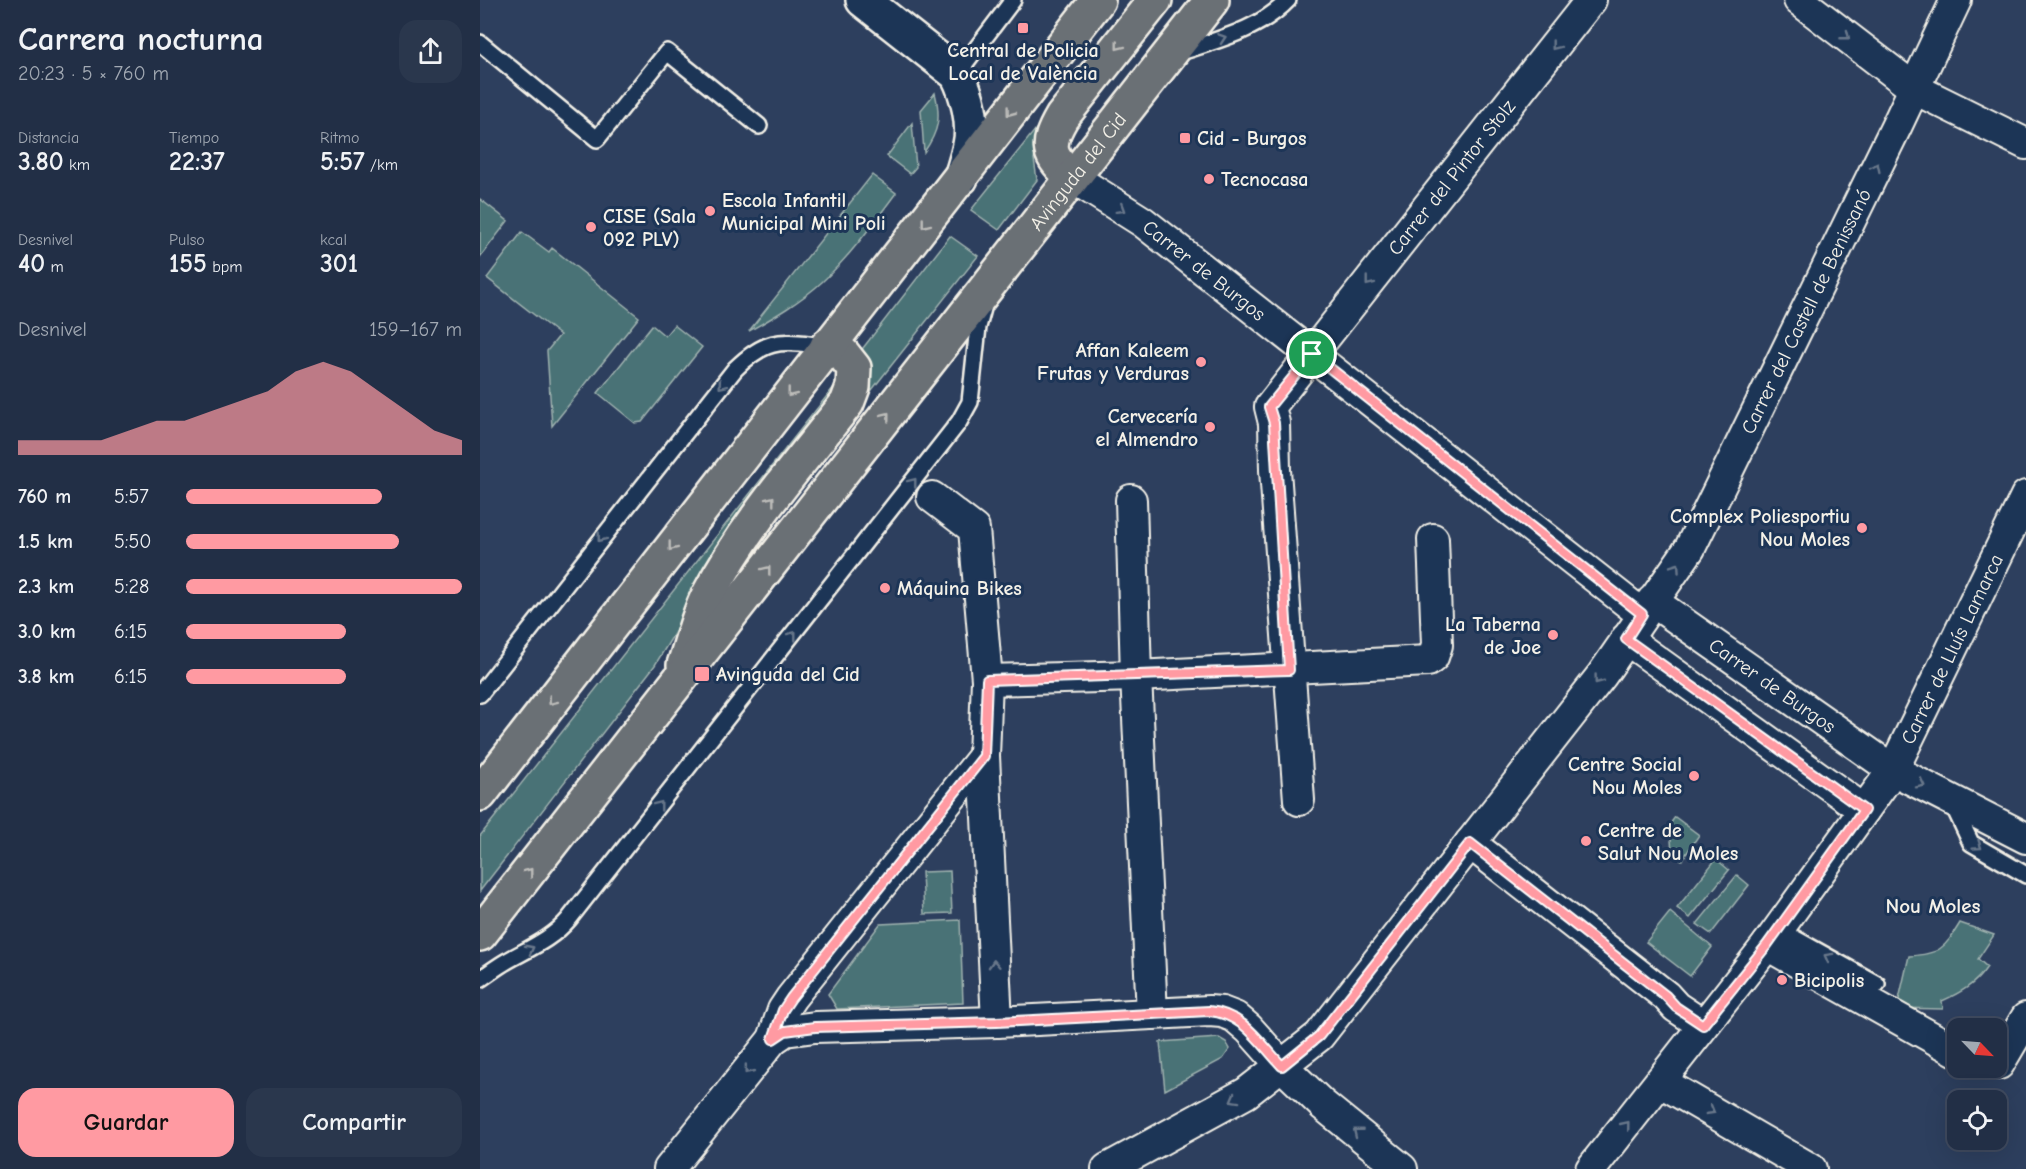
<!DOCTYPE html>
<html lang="es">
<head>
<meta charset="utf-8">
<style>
	:root { --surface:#222f46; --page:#2a374d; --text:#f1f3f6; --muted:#a2a9b3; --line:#3f4a5f; --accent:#ff9aa2 }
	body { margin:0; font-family:"Comic Neue",sans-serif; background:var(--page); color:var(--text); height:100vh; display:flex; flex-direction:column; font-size:22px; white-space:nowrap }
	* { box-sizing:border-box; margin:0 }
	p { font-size:20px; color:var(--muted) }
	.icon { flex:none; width:33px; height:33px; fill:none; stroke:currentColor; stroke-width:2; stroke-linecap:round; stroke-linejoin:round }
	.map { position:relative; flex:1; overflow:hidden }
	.drawer { display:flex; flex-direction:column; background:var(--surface); width:480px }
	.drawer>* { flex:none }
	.needle { width:39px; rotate:115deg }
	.buttons { position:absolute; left:1467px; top:1018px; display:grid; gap:12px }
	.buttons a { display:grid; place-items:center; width:60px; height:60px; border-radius:12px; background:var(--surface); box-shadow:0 6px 24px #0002,0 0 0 2px var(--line); font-size:30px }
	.pin { position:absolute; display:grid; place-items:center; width:51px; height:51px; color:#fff; margin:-26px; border:3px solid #fff; border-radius:50%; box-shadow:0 2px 6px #0007 }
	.round { display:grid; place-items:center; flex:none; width:63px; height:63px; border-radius:18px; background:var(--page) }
	.headline { display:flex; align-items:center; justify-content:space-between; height:102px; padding:0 18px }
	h1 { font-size:33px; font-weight:600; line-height:45px }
	.metrics { display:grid; grid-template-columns:repeat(3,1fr); gap:9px; height:102px; padding:6px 18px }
	.metrics div { display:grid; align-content:center }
	.metrics b { font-size:26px; font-weight:600 }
	.metrics small { font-size:16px; font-weight:400 }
	.metrics p { font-size:16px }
	.chart { height:168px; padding:12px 18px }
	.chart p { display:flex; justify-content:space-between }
	.chart svg { width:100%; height:108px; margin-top:6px; fill:var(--accent); opacity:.7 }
	.primary-button { display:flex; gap:12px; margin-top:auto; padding:12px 18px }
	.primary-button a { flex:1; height:69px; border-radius:18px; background:var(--accent); color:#111; font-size:24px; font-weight:600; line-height:69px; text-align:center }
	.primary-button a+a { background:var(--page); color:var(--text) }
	ul { padding:0 18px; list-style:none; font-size:20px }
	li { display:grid; grid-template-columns:96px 72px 1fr; align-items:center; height:45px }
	li i { height:15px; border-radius:8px; background:var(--accent) }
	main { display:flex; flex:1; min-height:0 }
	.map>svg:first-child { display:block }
	.green { fill:#4a7276; stroke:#9fb2af; stroke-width:1.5 }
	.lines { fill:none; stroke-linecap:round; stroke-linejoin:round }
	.lane-casing { stroke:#f4f1e8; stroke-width:20 }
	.street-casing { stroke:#f4f1e8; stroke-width:34 }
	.secondary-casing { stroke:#f4f1e8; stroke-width:38 }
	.primary-casing { stroke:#f4f1e8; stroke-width:38 }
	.lane { stroke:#1d3557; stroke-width:15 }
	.street { stroke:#1d3557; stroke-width:30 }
	.secondary { stroke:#1d3557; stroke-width:33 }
	.primary { stroke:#6b6f75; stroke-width:33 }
	.oneway { stroke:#68778a }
	.oneway2 { stroke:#bdbdba }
	.route-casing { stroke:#fff; stroke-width:12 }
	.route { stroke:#ff9aa2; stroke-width:8 }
	.poi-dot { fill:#ff9aa2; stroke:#1d3557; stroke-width:2 }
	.labels { text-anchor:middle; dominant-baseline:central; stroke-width:6; stroke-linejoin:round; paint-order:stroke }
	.poi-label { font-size:20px; font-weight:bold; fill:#f4f1e8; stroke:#1d3557; text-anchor:start }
	.street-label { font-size:20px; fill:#f4f1e8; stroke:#1d3557 }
	.neighbourhood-label { font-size:21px; font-weight:bold; fill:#f4f1e8; stroke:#1d3557 }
</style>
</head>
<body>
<main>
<section class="drawer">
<div class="headline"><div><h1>Carrera nocturna</h1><p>20:23 · 5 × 760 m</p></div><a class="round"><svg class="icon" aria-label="share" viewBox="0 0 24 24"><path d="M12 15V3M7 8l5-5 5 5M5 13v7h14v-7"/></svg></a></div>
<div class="metrics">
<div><p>Distancia</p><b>3.80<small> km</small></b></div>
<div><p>Tiempo</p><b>22:37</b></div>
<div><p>Ritmo</p><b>5:57<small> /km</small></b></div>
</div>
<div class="metrics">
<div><p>Desnivel</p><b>40<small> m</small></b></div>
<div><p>Pulso</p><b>155<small> bpm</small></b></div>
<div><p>kcal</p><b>301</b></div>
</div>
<div class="chart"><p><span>Desnivel</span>159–167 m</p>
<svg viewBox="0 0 160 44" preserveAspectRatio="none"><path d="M0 44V38L10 38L20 38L30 38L40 34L50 30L60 30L70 26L80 22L90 18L100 10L110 6L120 10L130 18L140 26L150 34L160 38V44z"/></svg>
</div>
<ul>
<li><b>760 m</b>5:57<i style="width:71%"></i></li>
<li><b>1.5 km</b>5:50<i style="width:77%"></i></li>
<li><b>2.3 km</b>5:28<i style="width:100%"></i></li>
<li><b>3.0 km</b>6:15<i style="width:58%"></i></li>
<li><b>3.8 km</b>6:15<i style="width:58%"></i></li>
</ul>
<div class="primary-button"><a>Guardar</a><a>Compartir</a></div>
</section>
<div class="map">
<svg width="1546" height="1169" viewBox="0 0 1546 1169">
	<rect width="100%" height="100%" fill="#2d3f5e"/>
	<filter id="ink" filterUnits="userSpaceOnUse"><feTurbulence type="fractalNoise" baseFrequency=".0167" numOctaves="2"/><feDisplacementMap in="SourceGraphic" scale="12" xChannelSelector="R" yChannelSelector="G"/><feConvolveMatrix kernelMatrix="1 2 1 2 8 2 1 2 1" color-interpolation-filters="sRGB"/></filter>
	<g filter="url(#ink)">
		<!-- green -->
		<path class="green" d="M 455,93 C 461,117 459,131 444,152 L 441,110 Z
			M 564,119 L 554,159 L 557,180 L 519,230 L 491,210 Z
			M 432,123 L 436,167 L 430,174 L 407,156 Z
			M 392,175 L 416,193 C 393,224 370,256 342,282 C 320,302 294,317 269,331 Z
			M 0,199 L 28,221 L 0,257 Z
			M 42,232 L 69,252 L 72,248 L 159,317 L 72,426 L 67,351 L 80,335 L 7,278 Z
			M 470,236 L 498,256 L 376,410 L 376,357 Z
			M 172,325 L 185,336 L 194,325 L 222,347 L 162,422 L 155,423 L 118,393 Z
			M 365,373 L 366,384 L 212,604 L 175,665 L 0,891 L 0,836 Z
			M 1195,817 L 1219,835 L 1202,860 L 1192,854 L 1190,824 Z
			M 1236,859 L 1249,870 L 1210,918 L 1197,908 Z
			M 470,871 L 472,913 L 444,914 L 442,872 Z
			M 1257,875 L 1269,885 L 1231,934 L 1217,924 Z
			M 1190,912 L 1232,947 L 1210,976 L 1166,942 Z
			M 480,920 L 483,1003 L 357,1009 L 348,994 L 400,924 Z
			M 1480,923 L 1514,935 L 1498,959 L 1507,967 C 1496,984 1480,993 1462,1001 L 1463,1009 L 1417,1008 L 1429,956 C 1460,954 1464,949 1480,923 Z
			M 739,1038 L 746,1042 L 750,1049 L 743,1059 L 685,1090 L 680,1042 Z"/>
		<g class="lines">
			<defs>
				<path id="lane" d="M 0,43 L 117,139 L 187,52 L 279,126
					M 698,53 C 736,40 780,30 808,0
					M 477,74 L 533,0
					M 0,694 L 255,369 C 290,335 303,342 347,346
					M 1473,805 L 1491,843 L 1546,875
					M 1298,929 L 1397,984
					M 0,979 C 9,973 18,966 27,961 C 50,948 72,939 89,919 L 479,422 L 490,402 L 498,327 L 504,305"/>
				<g id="street">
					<path d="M 1319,0 L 1435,89 L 1546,144"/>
					<path id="s1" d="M 592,177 L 663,222 L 1162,614"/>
					<path d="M 452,497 L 494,529 L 507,680 L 504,756 L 517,1022"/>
					<path d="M 651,500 L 656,676 L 672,1014"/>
					<path id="s2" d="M 1172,601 L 1413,770 L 1546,496"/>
					<path d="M 1146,639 L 1384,810"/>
					<path d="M 507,680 L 656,676 L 948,661 L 953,657 L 957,645 L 953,539"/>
					<path id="s3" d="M 819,800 L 795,470 L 794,423 L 790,407 L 1111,0"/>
					<path d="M 990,843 L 1186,996 L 1196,1007 L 1223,1025"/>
					<path d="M 1287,945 L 1478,1052"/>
					<path d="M 293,1039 L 305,1031 L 335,1027 L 517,1022 L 729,1011 L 742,1012 L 755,1017 L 769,1029 L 802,1066 L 843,1105 L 922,1169"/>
					<path d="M 1516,1064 L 1519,1064 L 1546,1018"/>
					<path d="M 1181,1082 L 1331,1169"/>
					<path d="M 189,1169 L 293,1039 L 303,1010 L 311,998 L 504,756"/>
					<path id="s4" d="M 627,1169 L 766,1093 L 839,1036 L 1122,675 L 1210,548 L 1417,125 L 1476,0"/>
					<path d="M 1111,1169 L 1287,945 L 1413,770 L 1546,838"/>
				</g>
				<path id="secondary" d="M 383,0 L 477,74 C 487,93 495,124 490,145 C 488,156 484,167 481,178"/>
				<g id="primary">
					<path d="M 592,177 C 568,155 565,146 582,117 L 675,0"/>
					<path d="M 204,665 C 212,642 217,618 228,596 C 265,525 318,465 367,403 L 373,387 L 374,368 L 363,354 L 347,346"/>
					<path d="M 0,794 L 618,0"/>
					<path id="s5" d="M 0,934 L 732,0"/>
				</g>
			</defs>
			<!-- lane casing -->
			<use href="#lane" class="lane-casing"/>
			<!-- street casing -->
			<use href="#street" class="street-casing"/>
			<!-- secondary casing -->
			<use href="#secondary" class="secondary-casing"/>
			<!-- primary casing -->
			<use href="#primary" class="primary-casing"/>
			<!-- lane -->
			<use href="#lane" class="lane"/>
			<!-- street -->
			<use href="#street" class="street"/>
			<!-- secondary -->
			<use href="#secondary" class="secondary"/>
			<!-- primary -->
			<use href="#primary" class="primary"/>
		</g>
		<!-- one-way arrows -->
		<defs><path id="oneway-chevron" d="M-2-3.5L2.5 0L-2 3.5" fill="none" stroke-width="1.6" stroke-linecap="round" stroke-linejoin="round" transform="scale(1.5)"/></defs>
		<g class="oneway">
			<use href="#oneway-chevron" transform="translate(1366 36) rotate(38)"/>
			<use href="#oneway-chevron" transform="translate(742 38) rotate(-19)"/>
			<use href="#oneway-chevron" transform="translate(1075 46) rotate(128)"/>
			<use href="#oneway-chevron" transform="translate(1396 167) rotate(-64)"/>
			<use href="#oneway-chevron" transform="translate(641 209) rotate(32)"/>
			<use href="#oneway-chevron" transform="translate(889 282) rotate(128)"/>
			<use href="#oneway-chevron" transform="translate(242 385) rotate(130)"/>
			<use href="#oneway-chevron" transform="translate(433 482) rotate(-52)"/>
			<use href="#oneway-chevron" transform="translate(121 538) rotate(128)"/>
			<use href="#oneway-chevron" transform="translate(1196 567) rotate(-55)"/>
			<use href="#oneway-chevron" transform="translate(313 635) rotate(-52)"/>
			<use href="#oneway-chevron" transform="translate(1118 680) rotate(127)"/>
			<use href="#oneway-chevron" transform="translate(1441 784) rotate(27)"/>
			<use href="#oneway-chevron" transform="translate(179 805) rotate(-52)"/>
			<use href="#oneway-chevron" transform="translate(1498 846) rotate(34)"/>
			<use href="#oneway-chevron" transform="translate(50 949) rotate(-28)"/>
			<use href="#oneway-chevron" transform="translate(1348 957) rotate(-151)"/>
			<use href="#oneway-chevron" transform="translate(514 964) rotate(-93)"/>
			<use href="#oneway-chevron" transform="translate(268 1070) rotate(129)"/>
			<use href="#oneway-chevron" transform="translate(754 1099) rotate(151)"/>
			<use href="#oneway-chevron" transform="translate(1231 1111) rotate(30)"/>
			<use href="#oneway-chevron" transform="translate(1146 1125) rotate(-51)"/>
			<use href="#oneway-chevron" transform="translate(877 1132) rotate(-141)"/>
		</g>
		<g class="oneway2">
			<use href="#oneway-chevron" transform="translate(639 46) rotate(128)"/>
			<use href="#oneway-chevron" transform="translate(530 112) rotate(127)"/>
			<use href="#oneway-chevron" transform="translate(445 224) rotate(128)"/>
			<use href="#oneway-chevron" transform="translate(311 393) rotate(128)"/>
			<use href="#oneway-chevron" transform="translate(406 416) rotate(-52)"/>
			<use href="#oneway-chevron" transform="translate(291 500) rotate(-52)"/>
			<use href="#oneway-chevron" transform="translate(192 547) rotate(128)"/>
			<use href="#oneway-chevron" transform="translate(287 570) rotate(-52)"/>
			<use href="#oneway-chevron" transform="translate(72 701) rotate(128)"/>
			<use href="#oneway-chevron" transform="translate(49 872) rotate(-52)"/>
		</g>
	</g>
	<g class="lines" filter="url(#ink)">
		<defs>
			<path id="route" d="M 832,354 L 1162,614 L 1146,639 L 1384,810 L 1287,945 L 1223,1025 L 1196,1007 L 1186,996 L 990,843 L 839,1036 L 802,1066 C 779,1042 764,1014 729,1011 L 517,1022 L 335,1027 L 305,1031 L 293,1039 L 303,1010 L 311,998 L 504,756 L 507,680 L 809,670 L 794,423 L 789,407 Z"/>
		</defs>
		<!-- route casing -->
		<use href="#route" class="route-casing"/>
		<!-- route -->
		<use href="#route" class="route"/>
	</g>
	<!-- markers -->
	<g class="poi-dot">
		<rect x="537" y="22" width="12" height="12" rx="3"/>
		<rect x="699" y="132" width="12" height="12" rx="3"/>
		<circle cx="729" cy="179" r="6"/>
		<circle cx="230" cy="211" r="6"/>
		<circle cx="111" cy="227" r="6"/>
		<circle cx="721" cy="362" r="6"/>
		<circle cx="730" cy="427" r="6"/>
		<circle cx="1382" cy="528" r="6"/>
		<circle cx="405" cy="588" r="6"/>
		<circle cx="1073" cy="635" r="6"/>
		<rect x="214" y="666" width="16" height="16" rx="3"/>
		<circle cx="1214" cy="776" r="6"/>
		<circle cx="1106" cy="841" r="6"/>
		<circle cx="1302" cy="980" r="6"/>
	</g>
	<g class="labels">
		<!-- poi labels -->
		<g class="poi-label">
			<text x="543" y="50" text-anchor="middle">Central de Policia<tspan x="543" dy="23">Local de València</tspan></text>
			<text x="717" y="138">Cid - Burgos</text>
			<text x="741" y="179">Tecnocasa</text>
			<text x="242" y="200">Escola Infantil<tspan x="242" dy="23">Municipal Mini Poli</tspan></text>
			<text x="123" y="216">CISE (Sala<tspan x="123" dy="23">092 PLV)</tspan></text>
			<text x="709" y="350" text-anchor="end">Affan Kaleem<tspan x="709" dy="23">Frutas y Verduras</tspan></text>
			<text x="718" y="416" text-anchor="end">Cervecería<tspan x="718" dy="23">el Almendro</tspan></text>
			<text x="1370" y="516" text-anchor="end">Complex Poliesportiu<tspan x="1370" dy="23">Nou Moles</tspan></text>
			<text x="417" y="588">Máquina Bikes</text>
			<text x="1061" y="624" text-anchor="end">La Taberna<tspan x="1061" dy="23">de Joe</tspan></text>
			<text x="236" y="674">Avinguda del Cid</text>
			<text x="1202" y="764" text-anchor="end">Centre Social<tspan x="1202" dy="23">Nou Moles</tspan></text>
			<text x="1118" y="830">Centre de<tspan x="1118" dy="23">Salut Nou Moles</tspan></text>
			<text x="1314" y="980">Bicipolis</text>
		</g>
		<!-- street labels -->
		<g class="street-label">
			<text stroke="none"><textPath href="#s5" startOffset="969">Avinguda del Cid</textPath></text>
			<text stroke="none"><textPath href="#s3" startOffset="687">Carrer del Pintor Stolz</textPath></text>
			<text stroke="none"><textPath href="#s1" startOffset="162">Carrer de Burgos</textPath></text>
			<text stroke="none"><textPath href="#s4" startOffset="1128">Carrer del Castell de Benissanó</textPath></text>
			<text stroke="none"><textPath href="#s2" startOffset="429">Carrer de Lluís Lamarca</textPath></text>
			<text stroke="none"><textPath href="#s2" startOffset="147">Carrer de Burgos</textPath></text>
		</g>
		<!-- neighbourhood labels -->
		<g class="neighbourhood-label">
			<text x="1453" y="906">Nou Moles</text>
		</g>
	</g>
</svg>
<div class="buttons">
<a><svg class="needle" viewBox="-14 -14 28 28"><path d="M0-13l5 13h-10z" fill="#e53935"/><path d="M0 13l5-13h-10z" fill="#a2a9b3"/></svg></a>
<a><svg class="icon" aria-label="locate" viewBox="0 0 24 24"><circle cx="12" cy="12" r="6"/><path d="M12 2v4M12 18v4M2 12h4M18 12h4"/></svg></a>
</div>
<div class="pin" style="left:832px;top:354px;background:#1e9e55"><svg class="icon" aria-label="arrive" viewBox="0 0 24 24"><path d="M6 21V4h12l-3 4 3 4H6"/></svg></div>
</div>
</main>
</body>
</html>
